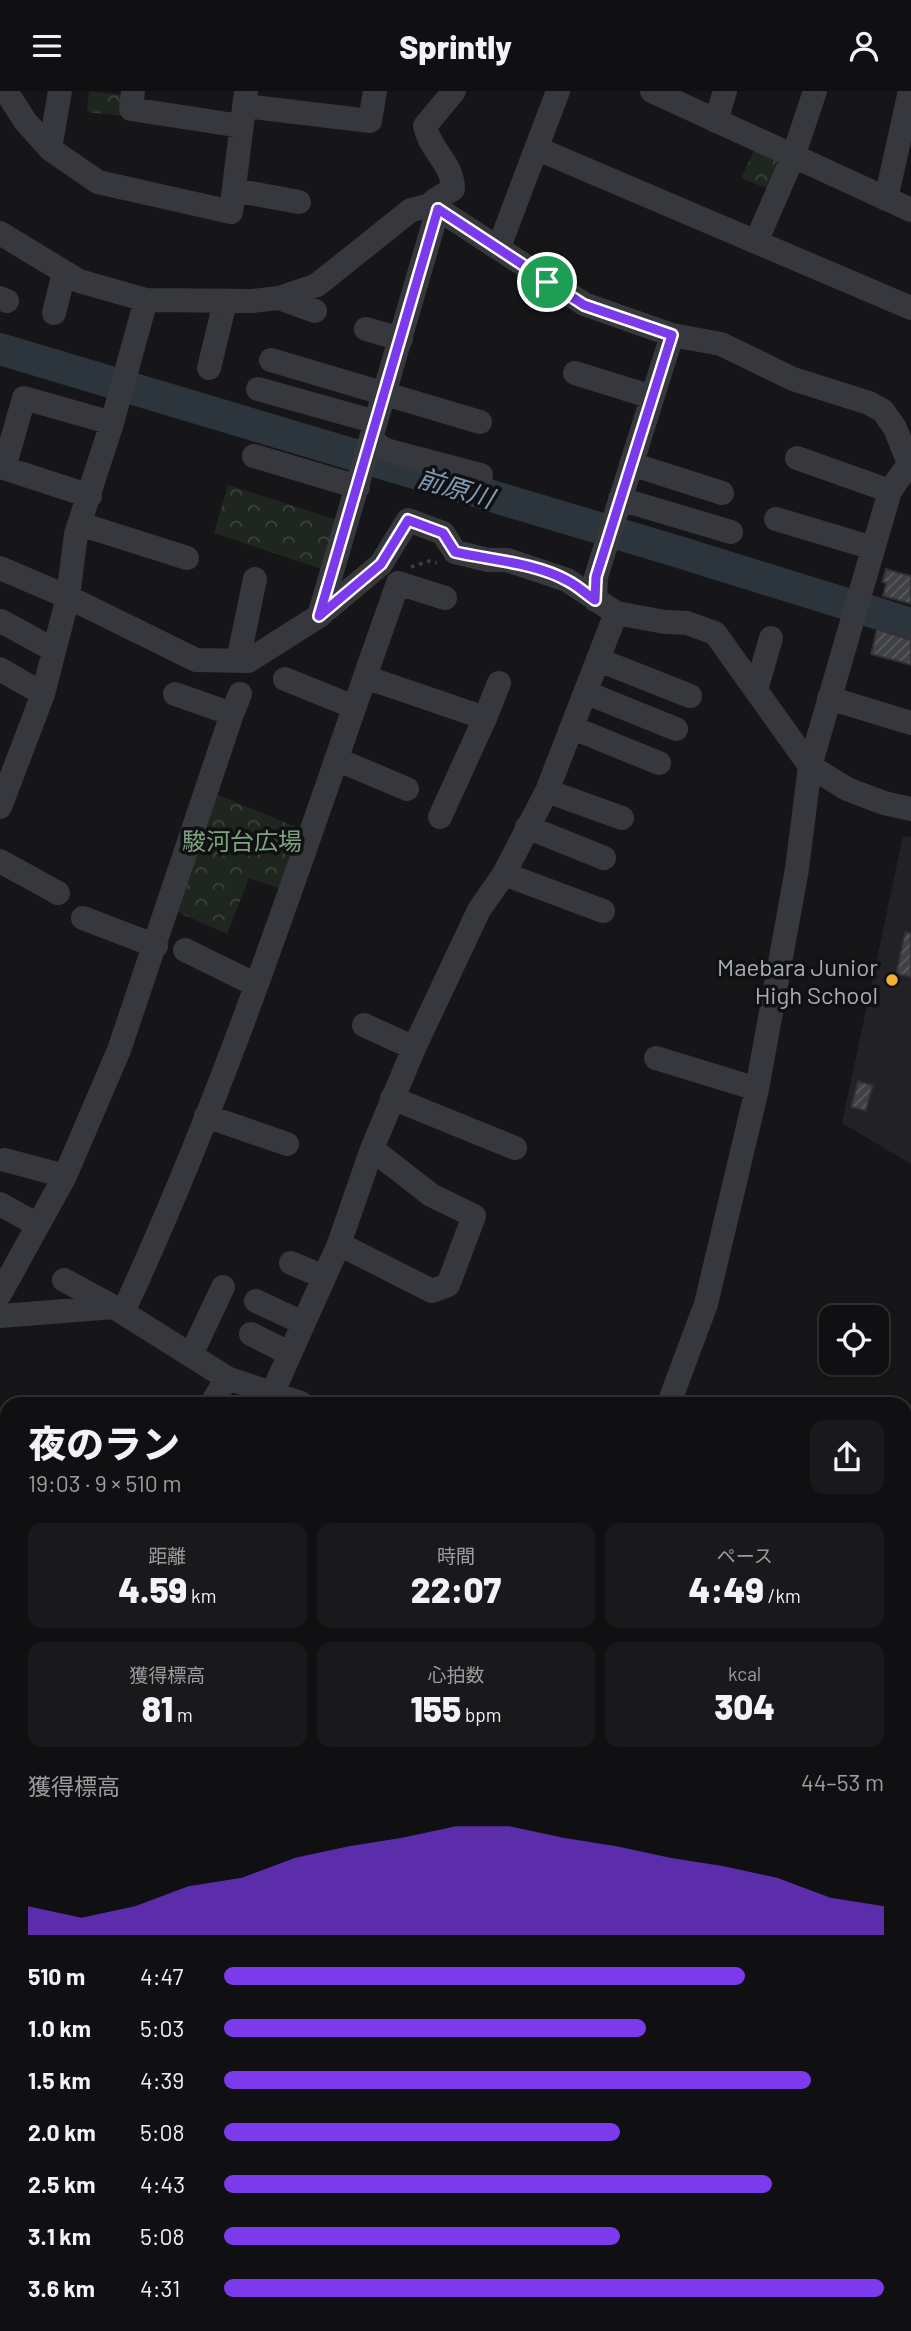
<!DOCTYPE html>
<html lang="ja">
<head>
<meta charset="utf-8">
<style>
	:root { --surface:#101012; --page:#19191b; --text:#f1f3f6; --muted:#9c9d9f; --line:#303032; --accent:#7c3aed }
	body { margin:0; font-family:Barlow,"Noto Sans JP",sans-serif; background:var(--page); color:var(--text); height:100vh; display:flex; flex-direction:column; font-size:26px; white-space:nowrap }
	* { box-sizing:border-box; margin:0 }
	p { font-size:23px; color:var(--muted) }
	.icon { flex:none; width:38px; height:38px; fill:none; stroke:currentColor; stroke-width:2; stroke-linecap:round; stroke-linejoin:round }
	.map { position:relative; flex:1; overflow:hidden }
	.sheet { position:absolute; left:0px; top:1306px; width:912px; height:934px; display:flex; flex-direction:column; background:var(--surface); border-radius:21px 21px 0 0; box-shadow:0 4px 10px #0003,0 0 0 2px var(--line) }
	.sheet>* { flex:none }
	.buttons { position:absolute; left:819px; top:1214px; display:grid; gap:14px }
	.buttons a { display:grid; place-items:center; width:70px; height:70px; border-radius:14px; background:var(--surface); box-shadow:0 4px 10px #0003,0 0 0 2px var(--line); font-size:35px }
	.pin { position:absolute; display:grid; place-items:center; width:60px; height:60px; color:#fff; margin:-30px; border:4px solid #fff; border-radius:50%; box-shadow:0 2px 7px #0007 }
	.round { display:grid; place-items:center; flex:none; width:74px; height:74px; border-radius:14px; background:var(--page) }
	.summary { display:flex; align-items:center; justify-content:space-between; height:119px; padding:0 28px }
	h1 { font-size:38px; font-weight:800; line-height:52px }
	.metrics { display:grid; grid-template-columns:repeat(3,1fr); gap:10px; height:119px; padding:7px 28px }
	.metrics div { display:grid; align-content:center; border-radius:14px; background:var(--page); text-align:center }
	.metrics b { font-size:35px; font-weight:800 }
	.metrics small { font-size:19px; font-weight:400 }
	.metrics p { font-size:19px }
	.chart { height:196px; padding:14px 28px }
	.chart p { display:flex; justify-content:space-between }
	.chart svg { width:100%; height:126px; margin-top:7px; fill:var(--accent); opacity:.7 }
	ul { padding:0 28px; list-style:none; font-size:23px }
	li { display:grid; grid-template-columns:112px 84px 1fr; align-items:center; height:52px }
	li i { height:18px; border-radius:9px; background:var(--accent) }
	header { display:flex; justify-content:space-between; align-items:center; height:91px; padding:0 28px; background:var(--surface); font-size:32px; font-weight:800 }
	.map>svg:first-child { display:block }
	.built { fill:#222225 }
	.park { fill:url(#park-crowns) }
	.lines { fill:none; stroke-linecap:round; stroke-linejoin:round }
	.river { stroke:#2c353c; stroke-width:32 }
	.building { fill:url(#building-hatch); stroke:#303034; stroke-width:2 }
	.path { stroke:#3d3f44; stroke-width:3.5; stroke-dasharray:3.5 5; stroke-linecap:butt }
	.minor { stroke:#37383d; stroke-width:24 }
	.route-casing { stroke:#fff; stroke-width:14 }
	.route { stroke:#7c3aed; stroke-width:9 }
	.poi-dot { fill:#f2b134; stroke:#111113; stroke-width:2.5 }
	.labels { text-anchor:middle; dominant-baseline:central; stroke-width:7; stroke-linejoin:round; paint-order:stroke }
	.park-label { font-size:24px; fill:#7fa381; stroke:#111113 }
	.poi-label { font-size:24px; fill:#a8adb8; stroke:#111113; text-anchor:end }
	.water-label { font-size:26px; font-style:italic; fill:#7f9bb3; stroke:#111113 }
</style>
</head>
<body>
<header><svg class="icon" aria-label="menu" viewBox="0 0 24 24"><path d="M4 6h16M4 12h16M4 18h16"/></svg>Sprintly<svg class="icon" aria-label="person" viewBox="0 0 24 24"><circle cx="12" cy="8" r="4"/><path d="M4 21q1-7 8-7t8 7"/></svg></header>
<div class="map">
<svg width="911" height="2240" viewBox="0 0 911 2240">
	<defs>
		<pattern id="park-crowns" width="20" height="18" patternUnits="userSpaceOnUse" patternTransform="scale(1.75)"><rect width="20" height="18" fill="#1e261f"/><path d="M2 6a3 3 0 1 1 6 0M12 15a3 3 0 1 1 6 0" fill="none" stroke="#3c433d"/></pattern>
		<pattern id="building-hatch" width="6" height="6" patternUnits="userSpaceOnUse" patternTransform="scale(1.75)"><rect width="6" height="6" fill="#404145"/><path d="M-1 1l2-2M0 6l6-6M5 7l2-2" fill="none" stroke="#595a5e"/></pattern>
	</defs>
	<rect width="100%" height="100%" fill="#161618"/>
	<!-- built -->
	<path class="built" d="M 903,745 L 911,746 L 911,1073 L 842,1032 Z"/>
	<!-- park -->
	<path class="park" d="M 89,0 L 125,4 L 123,25 L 87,21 Z
		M 756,55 L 777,63 L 781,76 L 771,99 L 741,87 Z
		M 228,394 L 337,429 L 321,478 L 214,442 Z
		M 213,702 L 301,738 L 281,798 L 249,787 L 227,843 L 175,820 Z"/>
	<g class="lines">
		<!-- river -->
		<path class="river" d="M 0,258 L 679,461 L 911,533
			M 0,1996 L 7,1994
			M 905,2185 L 911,2188"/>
	</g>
	<!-- building -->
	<path class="building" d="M 886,478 L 911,485 L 911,513 L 883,505 L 886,492 L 882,491 Z
		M 877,538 L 911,549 L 911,574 L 871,563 Z
		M 905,841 L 911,842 L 911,886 L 896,883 Z
		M 858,990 L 873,994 L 866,1020 L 851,1016 Z"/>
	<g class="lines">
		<!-- path -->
		<path class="path" d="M 411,476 L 429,470 L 437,472"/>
		<!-- minor -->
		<path class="minor" d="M 6,0 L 25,30 L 50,58 L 98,91 L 231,121 L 246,0
			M 133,0 L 131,18 L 241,35
			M 652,0 L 911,119
			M 244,15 L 370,30 L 375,0
			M 716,30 L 725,0
			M 50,58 L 60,0
			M 538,58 L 911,217
			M 234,99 L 299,111
			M 886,108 L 910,0
			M 428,115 L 435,109 L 453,98 C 453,72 430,60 425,35 L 454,0
			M 0,142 L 79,190 L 146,209 L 252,210 L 279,207 L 317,194 L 411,119 L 428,115 L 438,118 L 584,213 L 672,244 L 721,253 L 793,288 L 869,312 L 883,320 L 895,337 L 911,378
			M 756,151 L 793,66 L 815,0
			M 499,156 L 558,0
			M 0,207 L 7,210
			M 279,207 L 315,220
			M 54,222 L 64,182
			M 366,238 L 401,248
			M 271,269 L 480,331
			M 209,277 L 225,211
			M 575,282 L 652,306
			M 258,298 L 376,331
			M 372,350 L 386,359 L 481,384
			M 254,365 L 358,396
			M 797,367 L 890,400
			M 631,373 L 722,402
			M 90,405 L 4,377 L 24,307 L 112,332
			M 620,408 L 731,441
			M 776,428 L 873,457
			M 80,433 L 187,467
			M 0,477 L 68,506 L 196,569 L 248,570 L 319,525 L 381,473 L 408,429 L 443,442 L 455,461 L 488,469 L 507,469 L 567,489 L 616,522 L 665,531 L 687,532 L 715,542 L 810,675 L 847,698 L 884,712 L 911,718
			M 595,509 L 596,486 L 672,244
			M 319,525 L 438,118
			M 1,530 L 54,559
			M 599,569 L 690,605
			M 238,570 L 255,488
			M 0,578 L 43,603
			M 365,586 L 485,627 L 440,726
			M 285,588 L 354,616
			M 756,599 L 771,547
			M 587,602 L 676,638
			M 175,603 L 232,623
			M 829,607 L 911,632
			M 485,627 L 499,592
			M 573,637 L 659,672
			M 336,668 L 407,698
			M 547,700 L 622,727
			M 0,716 L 43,603 L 68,506 L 76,443 L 112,332 L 146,209
			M 527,736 L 604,767
			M 0,770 L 58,802
			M 504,783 L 603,820
			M 83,827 L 156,855
			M 185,859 L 256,894
			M 364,934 L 414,957
			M 656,967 L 757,998
			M 392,1007 L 515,1057
			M 206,1025 L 287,1053
			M 5,1069 L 65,1085
			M 0,1113 L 36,1133
			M 339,1153 L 432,1200 L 448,1194 L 474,1125 L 431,1104 L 372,1058 L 414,957 L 479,819 L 504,783 L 547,700 L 616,522
			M 291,1172 L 324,1186
			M 64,1189 L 114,1216
			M 0,1203 L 65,1085 L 119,959 L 232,623 L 240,603
			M 256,1210 L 303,1232
			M 123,1221 C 233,985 311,736 398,492 L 445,507
			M 0,1225 L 114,1216 L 227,1287 L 301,1312
			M 251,1243 L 290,1263
			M 191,1264 L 223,1196
			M 272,1303 L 339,1153 L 372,1058
			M 212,1312 L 227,1287
			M 669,1312 L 706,1213 L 757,998 L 797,778 L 810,675 L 890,400 L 909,373
			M 905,1608 L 911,1608
			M 905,1723 L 911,1724
			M 0,1737 L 7,1725
			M 0,1863 L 7,1866
			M 905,2099 L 911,2099
			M 0,2214 L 7,2218
			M 33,2233 L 44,2240
			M 209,2233 L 212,2240
			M 597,2233 L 613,2240
			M 289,2240 L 290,2235
			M 412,2240 L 413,2233
			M 776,2240 L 778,2233
			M 868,2240 L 871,2233"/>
	</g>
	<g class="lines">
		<defs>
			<path id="route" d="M 438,118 L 584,214 L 672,244 L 596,486 L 595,509 C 586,503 578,495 568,490 C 537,472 490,469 455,461 L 443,442 L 408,429 L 381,473 L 319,525 Z"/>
		</defs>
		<!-- route casing -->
		<use href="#route" class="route-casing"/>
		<!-- route -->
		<use href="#route" class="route"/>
	</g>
	<!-- markers -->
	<circle class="poi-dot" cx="892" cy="889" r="7"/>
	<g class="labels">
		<!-- park labels -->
		<g class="park-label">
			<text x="242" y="749">駿河台広場</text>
		</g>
		<!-- poi labels -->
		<g class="poi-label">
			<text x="878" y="875">Maebara Junior<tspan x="878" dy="28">High School</tspan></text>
		</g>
		<!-- water labels -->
		<g class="water-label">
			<text transform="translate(456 396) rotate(17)">前原川</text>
		</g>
	</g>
</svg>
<div class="buttons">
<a><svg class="icon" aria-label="locate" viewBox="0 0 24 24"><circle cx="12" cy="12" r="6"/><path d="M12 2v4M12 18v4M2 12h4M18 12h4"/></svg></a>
</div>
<div class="pin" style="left:547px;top:191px;background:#1e9e55"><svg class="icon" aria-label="arrive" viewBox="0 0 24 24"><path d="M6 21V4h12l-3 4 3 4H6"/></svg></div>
<section class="sheet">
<div class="summary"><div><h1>夜のラン</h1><p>19:03 · 9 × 510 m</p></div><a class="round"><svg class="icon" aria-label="share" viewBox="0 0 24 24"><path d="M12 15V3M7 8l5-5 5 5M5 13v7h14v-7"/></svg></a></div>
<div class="metrics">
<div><p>距離</p><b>4.59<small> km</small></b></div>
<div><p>時間</p><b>22:07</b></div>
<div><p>ペース</p><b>4:49<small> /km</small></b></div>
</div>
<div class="metrics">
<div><p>獲得標高</p><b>81<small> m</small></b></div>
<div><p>心拍数</p><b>155<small> bpm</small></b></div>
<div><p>kcal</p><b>304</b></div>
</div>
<div class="chart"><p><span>獲得標高</span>44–53 m</p>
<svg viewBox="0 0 160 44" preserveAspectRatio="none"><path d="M0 44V34L10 38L20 34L30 27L40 24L50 17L60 13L70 10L80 6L90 6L100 10L110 13L120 17L130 20L140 24L150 31L160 34V44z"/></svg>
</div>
<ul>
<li><b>510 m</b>4:47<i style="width:79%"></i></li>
<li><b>1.0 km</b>5:03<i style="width:64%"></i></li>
<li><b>1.5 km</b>4:39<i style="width:89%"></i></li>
<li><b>2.0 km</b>5:08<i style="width:60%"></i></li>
<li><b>2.5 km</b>4:43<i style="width:83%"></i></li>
<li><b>3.1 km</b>5:08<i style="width:60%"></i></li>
<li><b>3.6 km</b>4:31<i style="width:100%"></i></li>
</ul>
</section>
</div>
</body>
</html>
